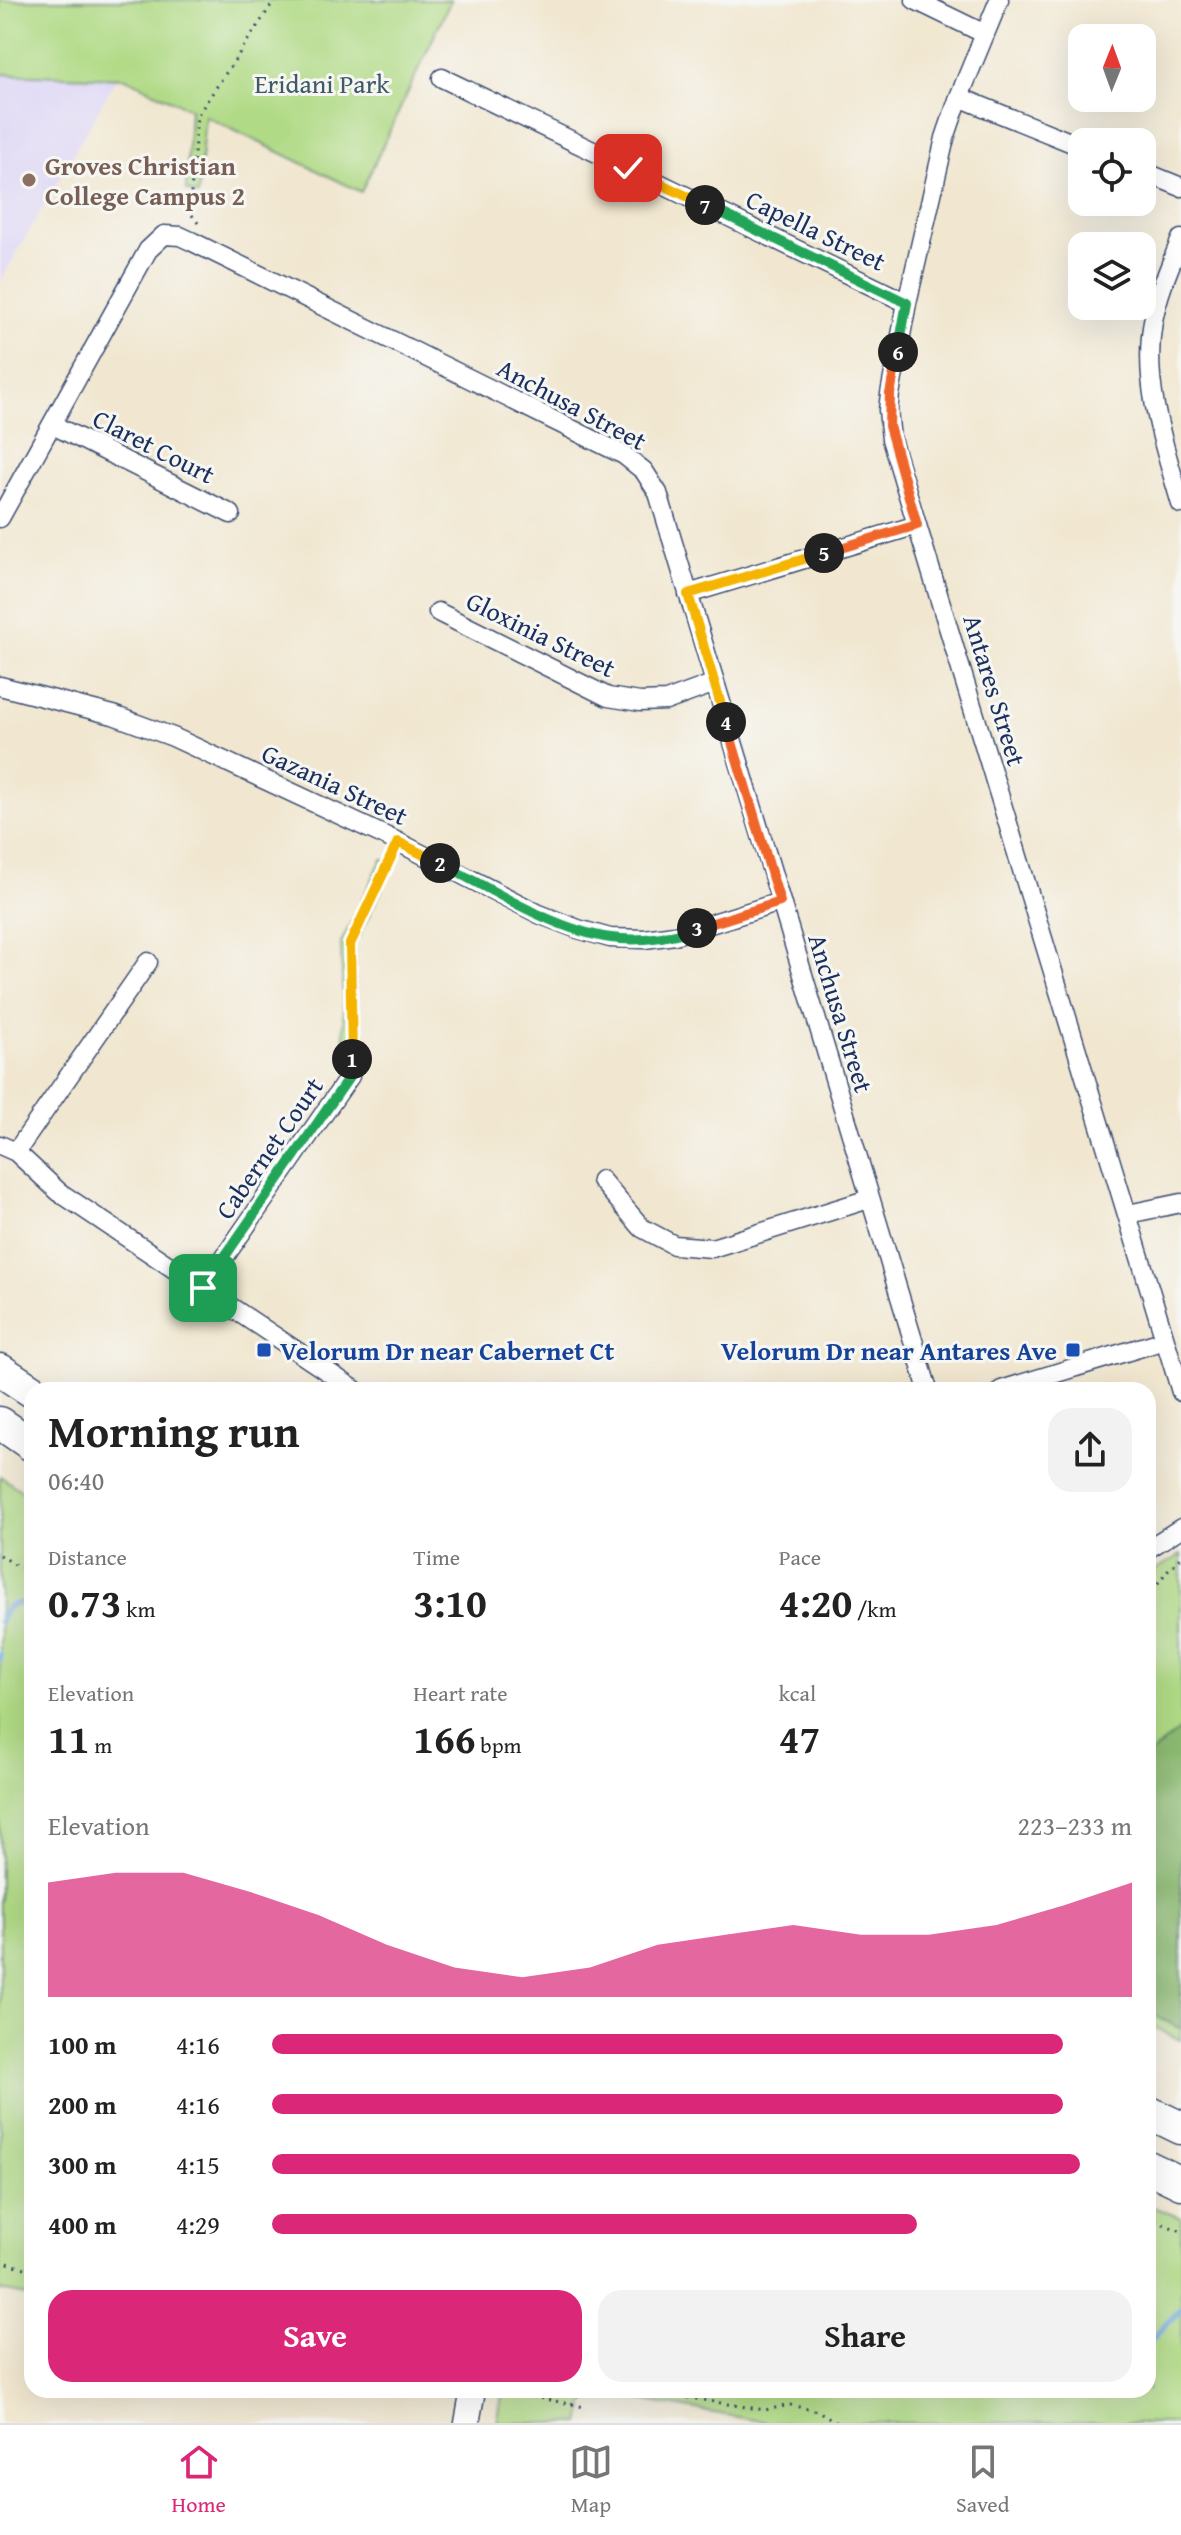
<!DOCTYPE html>
<html lang="en">
<head>
<meta charset="utf-8">
<style>
	:root { --surface:#fff; --page:#f2f2f2; --text:#222; --muted:#767676; --line:#e0e0e0; --accent:#db2777 }
	body { margin:0; font-family:"Gentium Book Plus",serif; background:var(--page); color:var(--text); height:100vh; display:flex; flex-direction:column; font-size:30px; white-space:nowrap }
	* { box-sizing:border-box; margin:0 }
	p { font-size:26px; color:var(--muted) }
	.icon { flex:none; width:44px; height:44px; fill:none; stroke:currentColor; stroke-width:2; stroke-linecap:round; stroke-linejoin:round }
	.map { position:relative; flex:1; overflow:hidden }
	.panel { position:absolute; left:24px; top:1382px; width:1132px; height:1016px; display:flex; flex-direction:column; background:var(--surface); border-radius:24px; box-shadow:0 8px 32px #0002 }
	.panel>* { flex:none }
	.needle { width:52px; rotate:1deg }
	.buttons { position:absolute; left:1068px; top:24px; display:grid; gap:16px }
	.buttons a { display:grid; place-items:center; width:88px; height:88px; border-radius:16px; background:var(--surface); box-shadow:0 8px 32px #0002; font-size:40px }
	.pin { position:absolute; display:grid; place-items:center; width:68px; height:68px; color:#fff; margin:-34px; border-radius:16px; box-shadow:0 4px 12px #0006 }
	.km { position:absolute; width:40px; height:40px; margin:-20px; border-radius:50%; background:#222; color:#fff; font-size:22px; line-height:40px; text-align:center }
	.round { display:grid; place-items:center; flex:none; width:84px; height:84px; border-radius:24px; background:var(--page) }
	.headline { display:flex; align-items:center; justify-content:space-between; height:136px; padding:0 24px }
	h1 { font-size:44px; font-weight:800; line-height:60px }
	.metrics { display:grid; grid-template-columns:repeat(3,1fr); gap:12px; height:136px; padding:8px 24px }
	.metrics div { display:grid; align-content:center }
	.metrics b { font-size:40px; font-weight:800 }
	.metrics small { font-size:22px; font-weight:400 }
	.metrics p { font-size:22px }
	.chart { height:224px; padding:16px 24px }
	.chart p { display:flex; justify-content:space-between }
	.chart svg { width:100%; height:144px; margin-top:8px; fill:var(--accent); opacity:.7 }
	.action { display:flex; gap:16px; margin-top:auto; padding:16px 24px }
	.action a { flex:1; height:92px; border-radius:24px; background:var(--accent); color:#fff; font-size:32px; font-weight:800; line-height:92px; text-align:center }
	.action a+a { background:var(--page); color:var(--text) }
	ul { padding:0 24px; list-style:none; font-size:26px }
	li { display:grid; grid-template-columns:128px 96px 1fr; align-items:center; height:60px }
	li i { height:20px; border-radius:10px; background:var(--accent) }
	.dock { display:flex; justify-content:space-around; align-items:center; height:112px; border-top:2px solid var(--line); background:var(--surface); font-size:22px; color:var(--muted) }
	.dock a { display:grid; justify-items:center; gap:4px }
	.dock .selected { color:var(--accent) }
	.map>svg:first-child { display:block }
	.built { fill:#ddd5f6 }
	.green { fill:#b0da85; stroke:#668472; stroke-width:2 }
	.forest { fill:#8cba72; stroke:#547468; stroke-width:2 }
	.lines { fill:none; stroke-linecap:round; stroke-linejoin:round }
	.stream { stroke:#71a9e0; stroke-width:6 }
	.street-casing { stroke:#3b4b6f; stroke-width:21 }
	.secondary-casing { stroke:#3b4b6f; stroke-width:27 }
	.highway-casing { stroke:#3b4b6f; stroke-width:35 }
	.path { stroke:#3b4b6f; stroke-width:3; stroke-dasharray:2 6; stroke-linecap:butt }
	.street { stroke:#fff; stroke-width:18 }
	.secondary { stroke:#fff; stroke-width:24 }
	.highway { stroke:#fff; stroke-width:32 }
	.split-1-casing { stroke:#fff; stroke-width:16 }
	.split-2-casing { stroke:#fff; stroke-width:16 }
	.split-3-casing { stroke:#fff; stroke-width:16 }
	.split-4-casing { stroke:#fff; stroke-width:16 }
	.split-5-casing { stroke:#fff; stroke-width:16 }
	.split-6-casing { stroke:#fff; stroke-width:16 }
	.split-7-casing { stroke:#fff; stroke-width:16 }
	.split-8-casing { stroke:#fff; stroke-width:16 }
	.split-1 { stroke:#22a559; stroke-width:10 }
	.split-2 { stroke:#f5b400; stroke-width:10 }
	.split-3 { stroke:#22a559; stroke-width:10 }
	.split-4 { stroke:#f0652b; stroke-width:10 }
	.split-5 { stroke:#f5b400; stroke-width:10 }
	.split-6 { stroke:#f0652b; stroke-width:10 }
	.split-7 { stroke:#22a559; stroke-width:10 }
	.split-8 { stroke:#f5b400; stroke-width:10 }
	.education-dot { fill:#8d6e63; stroke:#f6f6f2; stroke-width:3 }
	.transit-dot { fill:#1a4fb4; stroke:#f6f6f2; stroke-width:3 }
	.labels { text-anchor:middle; dominant-baseline:central; stroke-width:6; stroke-linejoin:round; paint-order:stroke }
	.park-label { font-size:26px; fill:#405a68; stroke:#f6f6f2 }
	.education-label { font-size:26px; font-weight:bold; fill:#785e54; stroke:#f6f6f2; text-anchor:start }
	.street-label { font-size:26px; fill:#1b2f5e; stroke:#f6f6f2 }
	.transit-label { font-size:26px; font-weight:bold; fill:#164399; stroke:#f6f6f2; text-anchor:start }
</style>
</head>
<body>
<div class="map">
<svg width="1181" height="2423" viewBox="0 0 1181 2423">
	<rect width="100%" height="100%" fill="#f6f6f2"/>
	<filter id="ink" filterUnits="userSpaceOnUse"><feTurbulence type="fractalNoise" baseFrequency=".0125" numOctaves="2"/><feDisplacementMap in="SourceGraphic" scale="16" xChannelSelector="R" yChannelSelector="G"/><feConvolveMatrix kernelMatrix="1 2 1 2 8 2 1 2 1" color-interpolation-filters="sRGB"/></filter>
	<filter id="wash" filterUnits="userSpaceOnUse"><feTurbulence type="fractalNoise" baseFrequency=".006" numOctaves="4" result="noise"/><feDisplacementMap in="SourceGraphic" scale="32" xChannelSelector="R" yChannelSelector="G"/><feGaussianBlur stdDeviation="1.8" result="paint"/><feColorMatrix in="noise" values="0 0 0 0 0 0 0 0 0 0 0 0 0 0 0 0 0 1.4 0 .05"/><feComposite in="paint" operator="in"/></filter>
	<g filter="url(#wash)">
		<rect width="100%" height="100%" fill="#f1e7d0"/>
		<!-- built -->
		<path class="built" d="M 0,74 L 116,79 L 0,282 Z"/>
		<!-- green -->
		<path class="green" d="M 0,0 L 451,0 L 361,192 L 205,116 L 198,195 L 186,190 L 190,109 L 126,78 L 0,74 Z
			M 382,859 L 394,864 L 354,946 L 357,1039 L 344,1039 L 341,943 Z
			M 0,1476 L 32,1498 L 32,2297 L 0,2291 Z
			M 1181,1555 L 1181,2040 L 1148,2025 L 1148,1574 Z
			M 1148,2205 L 1181,2218 L 1181,2423 L 771,2423 L 588,2391 L 581,2423 L 497,2423 L 503,2390 L 1148,2390 Z"/>
		<!-- forest -->
		<path class="forest" d="M 1181,1729 L 1181,2029 L 1148,2012 L 1148,1756 Z"/>
		<g class="lines">
			<!-- stream -->
			<path class="stream" d="M 0,1621 L 7,1607 L 32,1599
				M 0,1654 L 0,1659
				M 1148,2340 L 1151,2340 L 1181,2309"/>
		</g>
	</g>
	<g filter="url(#ink)">
		<g class="lines">
			<defs>
				<path id="street" d="M 915,0 L 985,34
					M 999,0 L 959,97 L 945,138 L 907,303 L 890,394 L 888,410 L 891,439 L 917,525 L 1181,1392
					M 442,78 L 907,303
					M 959,97 L 1082,147
					M 1142,171 L 1181,187
					M 1181,239 C 1170,266 1158,293 1153,321 C 1142,384 1164,445 1181,504
					M 53,425 L 231,514
					M 0,518 L 148,250 L 164,235 L 180,236 L 193,242 L 624,455 L 644,471 L 658,493 L 928,1390
					M 688,594 L 917,525
					M 438,612 L 608,697 L 640,702 L 666,701 L 715,683
					M 0,686 L 113,715 L 173,737 L 398,842 L 539,914 L 578,929 L 610,938 L 644,939 L 675,935 L 780,902
					M 0,1145 L 16,1152 L 59,1192 L 355,1390
					M 16,1152 L 148,962
					M 601,1180 L 642,1228 L 674,1245 L 712,1248 L 869,1199
					M 1128,1214 L 1181,1203
					M 203,1288 L 350,1076
					M 1001,1390 L 1165,1340
					M 1148,1549 L 1181,1528"/>
				<path id="secondary" d="M 467,2423 L 473,2390"/>
				<path id="highway" d="M 0,1370 L 32,1391
					M 0,1423 L 32,1445
					M 1148,2112 L 1181,2128
					M 1148,2167 L 1181,2183"/>
			</defs>
			<!-- street casing -->
			<use href="#street" class="street-casing"/>
			<!-- secondary casing -->
			<use href="#secondary" class="secondary-casing"/>
			<!-- highway casing -->
			<use href="#highway" class="highway-casing"/>
			<!-- path -->
			<path class="path" d="M 198,223 L 192,215 L 190,206 L 197,116 L 275,0
				M 352,1060 L 350,944 L 389,860
				M 0,1555 L 17,1566 L 32,1570
				M 1148,1596 L 1168,1570 L 1181,1558
				M 1148,2218 L 1181,2231
				M 0,2261 L 32,2270
				M 493,2390 L 572,2404 L 580,2390
				M 640,2390 L 765,2410 L 790,2405 L 818,2411 L 838,2423
				M 572,2404 L 584,2407"/>
			<!-- street -->
			<use href="#street" class="street"/>
			<!-- secondary -->
			<use href="#secondary" class="secondary"/>
			<!-- highway -->
			<use href="#highway" class="highway"/>
		</g>
	</g>
	<g class="lines" filter="url(#ink)">
		<defs>
			<path id="split-1" d="M 203,1288 L 350,1076 L 352,1059"/>
			<path id="split-2" d="M 352,1059 L 350,944 L 398,842 L 440,863"/>
			<path id="split-3" d="M 440,863 C 491,889 554,930 611,938 C 640,942 670,937 697,928"/>
			<path id="split-4" d="M 697,928 L 780,902 L 726,722"/>
			<path id="split-5" d="M 726,722 L 688,594 L 824,553"/>
			<path id="split-6" d="M 824,553 L 917,525 L 889,426 L 890,394 L 898,352"/>
			<path id="split-7" d="M 705,205 L 907,303 L 898,352"/>
			<path id="split-8" d="M 628,168 L 705,205"/>
		</defs>
		<!-- split-1 casing -->
		<use href="#split-1" class="split-1-casing"/>
		<!-- split-2 casing -->
		<use href="#split-2" class="split-2-casing"/>
		<!-- split-3 casing -->
		<use href="#split-3" class="split-3-casing"/>
		<!-- split-4 casing -->
		<use href="#split-4" class="split-4-casing"/>
		<!-- split-5 casing -->
		<use href="#split-5" class="split-5-casing"/>
		<!-- split-6 casing -->
		<use href="#split-6" class="split-6-casing"/>
		<!-- split-7 casing -->
		<use href="#split-7" class="split-7-casing"/>
		<!-- split-8 casing -->
		<use href="#split-8" class="split-8-casing"/>
		<!-- split-1 -->
		<use href="#split-1" class="split-1"/>
		<!-- split-2 -->
		<use href="#split-2" class="split-2"/>
		<!-- split-3 -->
		<use href="#split-3" class="split-3"/>
		<!-- split-4 -->
		<use href="#split-4" class="split-4"/>
		<!-- split-5 -->
		<use href="#split-5" class="split-5"/>
		<!-- split-6 -->
		<use href="#split-6" class="split-6"/>
		<!-- split-7 -->
		<use href="#split-7" class="split-7"/>
		<!-- split-8 -->
		<use href="#split-8" class="split-8"/>
	</g>
	<!-- markers -->
	<circle class="education-dot" cx="29" cy="180" r="8"/>
	<g class="transit-dot">
		<rect x="256" y="1342" width="16" height="16" rx="4"/>
		<rect x="1065" y="1342" width="16" height="16" rx="4"/>
	</g>
	<g class="labels">
		<!-- park labels -->
		<g class="park-label">
			<text x="322" y="83">Eridani Park</text>
		</g>
		<!-- education labels -->
		<g class="education-label">
			<text x="45" y="165">Groves Christian<tspan x="45" dy="30">College Campus 2</tspan></text>
		</g>
		<!-- street labels -->
		<g class="street-label">
			<text transform="translate(816 230) rotate(26)">Capella Street</text>
			<text transform="translate(572 404) rotate(28)">Anchusa Street</text>
			<text transform="translate(154 446) rotate(27)">Claret Court</text>
			<text transform="translate(541 634) rotate(26)">Gloxinia Street</text>
			<text transform="translate(995 690) rotate(73)">Antares Street</text>
			<text transform="translate(335 784) rotate(25)">Gazania Street</text>
			<text transform="translate(841 1013) rotate(73)">Anchusa Street</text>
			<text transform="translate(269 1148) rotate(-55)">Cabernet Court</text>
		</g>
		<!-- transit labels -->
		<g class="transit-label">
			<text x="280" y="1350">Velorum Dr near Cabernet Ct</text>
			<text x="1057" y="1350" text-anchor="end">Velorum Dr near Antares Ave</text>
		</g>
	</g>
</svg>
<div class="buttons">
<a><svg class="needle" viewBox="-14 -14 28 28"><path d="M0-13l5 13h-10z" fill="#e53935"/><path d="M0 13l5-13h-10z" fill="#767676"/></svg></a>
<a><svg class="icon" aria-label="locate" viewBox="0 0 24 24"><circle cx="12" cy="12" r="6"/><path d="M12 2v4M12 18v4M2 12h4M18 12h4"/></svg></a>
<a><svg class="icon" aria-label="layers" viewBox="0 0 24 24"><path d="M12 4l9 5-9 5-9-5zM3 14l9 5 9-5"/></svg></a>
</div>
<div class="pin" style="left:203px;top:1288px;background:#1e9e55"><svg class="icon" aria-label="arrive" viewBox="0 0 24 24"><path d="M6 21V4h12l-3 4 3 4H6"/></svg></div>
<div class="pin" style="left:628px;top:168px;background:#d93025"><svg class="icon" aria-label="check" viewBox="0 0 24 24"><path d="M5 12l5 5 9-10"/></svg></div>
<b class="km" style="left:352px;top:1059px">1</b>
<b class="km" style="left:440px;top:863px">2</b>
<b class="km" style="left:697px;top:928px">3</b>
<b class="km" style="left:726px;top:722px">4</b>
<b class="km" style="left:824px;top:553px">5</b>
<b class="km" style="left:898px;top:352px">6</b>
<b class="km" style="left:705px;top:205px">7</b>
<section class="panel">
<div class="headline"><div><h1>Morning run</h1><p>06:40</p></div><a class="round"><svg class="icon" aria-label="share" viewBox="0 0 24 24"><path d="M12 15V3M7 8l5-5 5 5M5 13v7h14v-7"/></svg></a></div>
<div class="metrics">
<div><p>Distance</p><b>0.73<small> km</small></b></div>
<div><p>Time</p><b>3:10</b></div>
<div><p>Pace</p><b>4:20<small> /km</small></b></div>
</div>
<div class="metrics">
<div><p>Elevation</p><b>11<small> m</small></b></div>
<div><p>Heart rate</p><b>166<small> bpm</small></b></div>
<div><p>kcal</p><b>47</b></div>
</div>
<div class="chart"><p><span>Elevation</span>223–233 m</p>
<svg viewBox="0 0 160 44" preserveAspectRatio="none"><path d="M0 44V9L10 6L20 6L30 12L40 19L50 28L60 35L70 38L80 35L90 28L100 25L110 22L120 25L130 25L140 22L150 16L160 9V44z"/></svg>
</div>
<ul>
<li><b>100 m</b>4:16<i style="width:92%"></i></li>
<li><b>200 m</b>4:16<i style="width:92%"></i></li>
<li><b>300 m</b>4:15<i style="width:94%"></i></li>
<li><b>400 m</b>4:29<i style="width:75%"></i></li>
</ul>
<div class="action"><a>Save</a><a>Share</a></div>
</section>
</div>
<nav class="dock">
<a class="selected"><svg class="icon" aria-label="home" viewBox="0 0 24 24"><path d="M3 11l9-7 9 7M6 9v11h12V9"/></svg>Home</a>
<a><svg class="icon" aria-label="map" viewBox="0 0 24 24"><path d="M3 6l6-2 6 2 6-2v14l-6 2-6-2-6 2zM9 4v14M15 6v14"/></svg>Map</a>
<a><svg class="icon" aria-label="saved" viewBox="0 0 24 24"><path d="M7 4h10v16l-5-4-5 4z"/></svg>Saved</a>
</nav>
</body>
</html>
